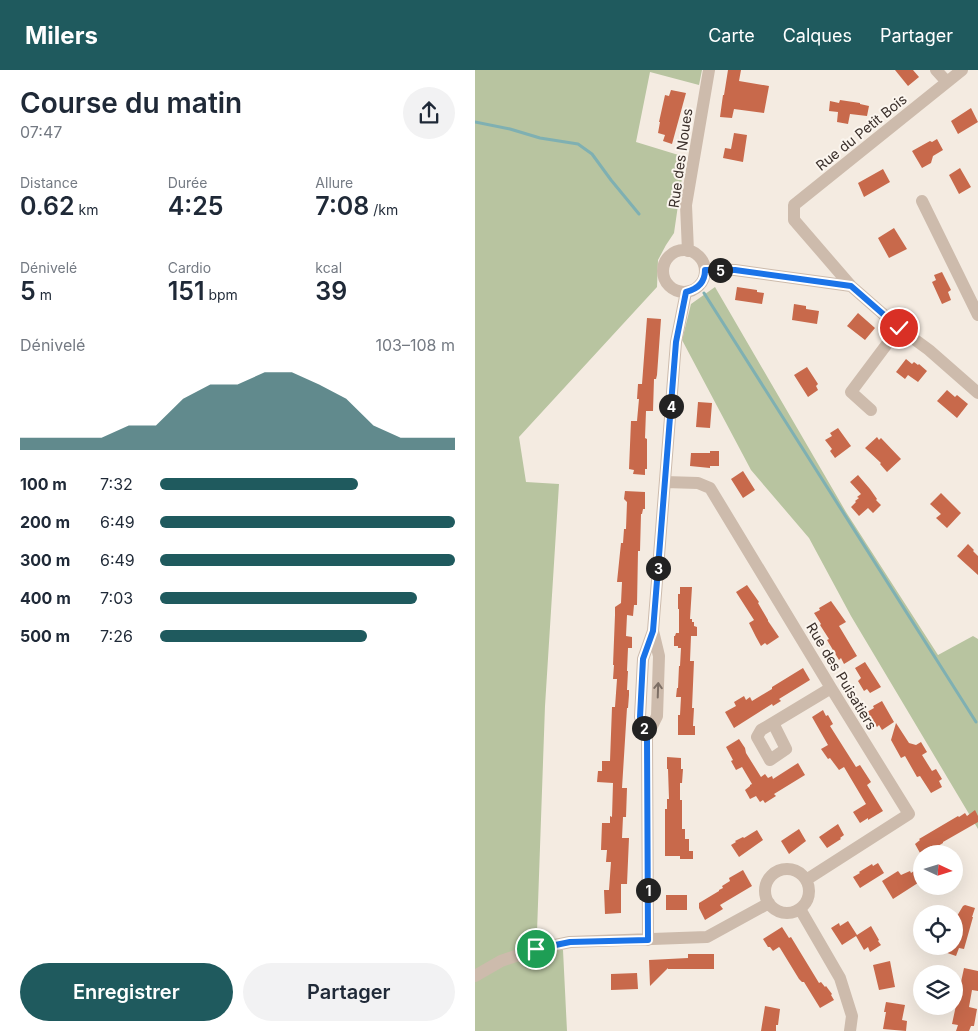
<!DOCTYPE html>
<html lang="fr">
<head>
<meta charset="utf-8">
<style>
	:root { --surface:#fff; --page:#f2f2f3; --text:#1f2937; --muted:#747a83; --accent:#1f5a5e }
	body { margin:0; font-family:Inter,sans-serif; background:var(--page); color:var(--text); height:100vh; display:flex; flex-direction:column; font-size:19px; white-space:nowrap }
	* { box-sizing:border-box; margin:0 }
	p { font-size:16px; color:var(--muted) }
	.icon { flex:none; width:28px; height:28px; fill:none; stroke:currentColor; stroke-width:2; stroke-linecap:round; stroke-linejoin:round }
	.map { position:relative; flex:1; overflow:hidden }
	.drawer { display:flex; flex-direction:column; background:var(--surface); width:475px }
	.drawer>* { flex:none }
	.needle { width:32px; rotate:94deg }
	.tools { position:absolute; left:438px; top:775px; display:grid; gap:10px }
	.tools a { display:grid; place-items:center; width:50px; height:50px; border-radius:50%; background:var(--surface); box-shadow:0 5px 20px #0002; font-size:25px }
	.pin { position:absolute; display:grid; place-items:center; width:42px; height:42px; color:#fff; margin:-21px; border:2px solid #fff; border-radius:50%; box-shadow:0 1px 5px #0007 }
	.km { position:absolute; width:25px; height:25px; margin:-12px; border-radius:50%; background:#222; color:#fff; font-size:14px; line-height:25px; text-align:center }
	.round { display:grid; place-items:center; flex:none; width:52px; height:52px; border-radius:26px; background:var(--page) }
	.headline { display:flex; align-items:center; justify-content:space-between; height:85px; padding:0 20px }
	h1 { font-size:28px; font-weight:600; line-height:38px }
	.figures { display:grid; grid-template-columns:repeat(3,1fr); gap:8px; height:85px; padding:5px 20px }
	.figures div { display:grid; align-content:center }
	.figures b { font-size:25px; font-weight:600 }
	.figures small { font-size:14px; font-weight:400 }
	.figures p { font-size:14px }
	.chart { height:140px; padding:10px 20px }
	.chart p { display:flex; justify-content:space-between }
	.chart svg { width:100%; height:90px; margin-top:5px; fill:var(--accent); opacity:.7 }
	.primary-button { display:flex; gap:10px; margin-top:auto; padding:10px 20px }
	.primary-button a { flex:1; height:58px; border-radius:30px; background:var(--accent); color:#fff; font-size:20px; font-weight:600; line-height:58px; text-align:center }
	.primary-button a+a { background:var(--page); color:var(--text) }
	ul { padding:0 20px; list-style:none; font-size:16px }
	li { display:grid; grid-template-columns:80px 60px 1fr; align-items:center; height:38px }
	li i { height:12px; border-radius:6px; background:var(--accent) }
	header { display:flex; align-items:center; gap:30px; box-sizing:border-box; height:70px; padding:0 25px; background:var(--accent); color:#fff }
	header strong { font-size:24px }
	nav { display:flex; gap:28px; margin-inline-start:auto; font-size:18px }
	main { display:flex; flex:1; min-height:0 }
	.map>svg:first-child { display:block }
	.green { fill:#b8c4a0 }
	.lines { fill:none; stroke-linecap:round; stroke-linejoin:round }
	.stream { stroke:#7fb0b2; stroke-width:3 }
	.building { fill:#c8694b }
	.minor { stroke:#cdbbac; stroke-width:12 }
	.oneway { stroke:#7d6f65 }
	.route-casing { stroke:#fff; stroke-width:10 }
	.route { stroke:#1a73e8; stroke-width:6 }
	.labels { text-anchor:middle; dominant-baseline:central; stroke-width:4; stroke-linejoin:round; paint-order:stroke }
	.street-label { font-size:14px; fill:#3b302b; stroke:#fbf5ee }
</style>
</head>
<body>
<header>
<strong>Milers</strong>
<nav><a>Carte</a><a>Calques</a><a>Partager</a></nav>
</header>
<main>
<section class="drawer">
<div class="headline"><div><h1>Course du matin</h1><p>07:47</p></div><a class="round"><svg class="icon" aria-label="share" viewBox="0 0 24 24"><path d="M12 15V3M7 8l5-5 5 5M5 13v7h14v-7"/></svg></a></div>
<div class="figures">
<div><p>Distance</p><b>0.62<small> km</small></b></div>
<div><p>Durée</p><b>4:25</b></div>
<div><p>Allure</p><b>7:08<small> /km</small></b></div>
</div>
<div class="figures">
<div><p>Dénivelé</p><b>5<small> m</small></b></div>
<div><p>Cardio</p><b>151<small> bpm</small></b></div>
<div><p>kcal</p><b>39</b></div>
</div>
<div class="chart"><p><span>Dénivelé</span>103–108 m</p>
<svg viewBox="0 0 160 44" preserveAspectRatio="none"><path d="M0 44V38L10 38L20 38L30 38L40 32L50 32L60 19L70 12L80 12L90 6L100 6L110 12L120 19L130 32L140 38L150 38L160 38V44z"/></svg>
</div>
<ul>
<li><b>100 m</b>7:32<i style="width:67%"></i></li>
<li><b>200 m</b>6:49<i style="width:100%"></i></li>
<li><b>300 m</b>6:49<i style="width:100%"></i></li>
<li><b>400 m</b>7:03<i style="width:87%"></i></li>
<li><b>500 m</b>7:26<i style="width:70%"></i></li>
</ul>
<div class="primary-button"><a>Enregistrer</a><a>Partager</a></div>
</section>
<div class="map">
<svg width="503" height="961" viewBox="0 0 503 961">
	<rect width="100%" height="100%" fill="#f4ebe1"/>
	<!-- green -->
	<path class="green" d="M 0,0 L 227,0 L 224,15 L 175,2 L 161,72 L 210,87 L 199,163 L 191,175 L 183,190 L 182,217 L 44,367 L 51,412 L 84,414 L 70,636 L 62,862 L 88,880 L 92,961 L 0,961 Z
		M 240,217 L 371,442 L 463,585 L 498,566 L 503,569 L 503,759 L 376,546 L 334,468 L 276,400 L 207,270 L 216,234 Z"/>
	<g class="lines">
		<!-- stream -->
		<path class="stream" d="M 0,52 L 35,59 L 65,68 L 103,74 L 117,84 L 136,110 L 164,144
			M 229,223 L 501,652"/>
	</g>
	<!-- building -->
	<path class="building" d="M 253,0 L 266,0 L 264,11 L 294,16 L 289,43 L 259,39 L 257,48 L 245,47 L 248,25 L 249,25 Z
		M 420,0 L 438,0 L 444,7 L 433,16 Z
		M 196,20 L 211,23 L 197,74 L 188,71 L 190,65 L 183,63 L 185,52 L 184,52 L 190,25 L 194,26 Z
		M 365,30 L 385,33 L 385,34 L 394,36 L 392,46 L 375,44 L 373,54 L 362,52 L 363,42 L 354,41 L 355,31 L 364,33 Z
		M 496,38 L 503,52 L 483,64 L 476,51 Z
		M 259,63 L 272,65 L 268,92 L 248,88 L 250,78 L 256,79 Z
		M 462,69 L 468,80 L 458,86 L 456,93 L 447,98 L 437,81 L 455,71 L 457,72 Z
		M 485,98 L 496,117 L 484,124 L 474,105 Z
		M 408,99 L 415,112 L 389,127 L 383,113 Z
		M 419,158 L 432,179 L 414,188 L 403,168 Z
		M 467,202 L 476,220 L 473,222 L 476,230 L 467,234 L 457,212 L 461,210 L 459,205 Z
		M 262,217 L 282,220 L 282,222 L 289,223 L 287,234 L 260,230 Z
		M 319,234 L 331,236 L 331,239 L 344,241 L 342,254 L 317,250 Z
		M 383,243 L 400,258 L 390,270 L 372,256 Z
		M 172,248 L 186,249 L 182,305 L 181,309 L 179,309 L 178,341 L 171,341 L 170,368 L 172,369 L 172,399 L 170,399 L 170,405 L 158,404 L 159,400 L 154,399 L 156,351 L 162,351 L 164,329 L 162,329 L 163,314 L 167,314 Z
		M 431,289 L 437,294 L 439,292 L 443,295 L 444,294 L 452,301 L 443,312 L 433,305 L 430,309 L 421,302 Z
		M 332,297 L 343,314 L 341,316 L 343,320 L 333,327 L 319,305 Z
		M 472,320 L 480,327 L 482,325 L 493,334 L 482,348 L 462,331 Z
		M 223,332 L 237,333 L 235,358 L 221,357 Z
		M 363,358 L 376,376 L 360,388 L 355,381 L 357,379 L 350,370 L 357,366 L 355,363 Z
		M 402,367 L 404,370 L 406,368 L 426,389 L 412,402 L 405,394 L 406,393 L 390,378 Z
		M 235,381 L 244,381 L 244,396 L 235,396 L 235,398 L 215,396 L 216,383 L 235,383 Z
		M 268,401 L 280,420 L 268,428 L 256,409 Z
		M 383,405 L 395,419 L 402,429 L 401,430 L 406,435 L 398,443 L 393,438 L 384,446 L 376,437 L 381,432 L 380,431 L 384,428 L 382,427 L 386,424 L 375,412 Z
		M 150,421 L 170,422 L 170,439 L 168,439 L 167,444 L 166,444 L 165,481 L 163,481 L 162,535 L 159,535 L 158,546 L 152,545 L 151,566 L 157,567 L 157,578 L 153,578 L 152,601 L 153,601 L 152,620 L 154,620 L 154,625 L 153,638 L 152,638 L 147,718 L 152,718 L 151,747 L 148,747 L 147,768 L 154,768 L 152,814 L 146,814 L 146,843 L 130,844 L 129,820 L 134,820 L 136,792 L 131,792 L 132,780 L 126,780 L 127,753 L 135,753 L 135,746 L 137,747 L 138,713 L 122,712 L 123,701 L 127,701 L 127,691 L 135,691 L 137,637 L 140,637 L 142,609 L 138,609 L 139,595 L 138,595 L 140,545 L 140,537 L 146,533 L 147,512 L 142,512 L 146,473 L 148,473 L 149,459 L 151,459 L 152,432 L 149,429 Z
		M 466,423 L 486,443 L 472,458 L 461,448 L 466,444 L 455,434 Z
		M 493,474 L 499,480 L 498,481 L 503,486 L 503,505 L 482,486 Z
		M 272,515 L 284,532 L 283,533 L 293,550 L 293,551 L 304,567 L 292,575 L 290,573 L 286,576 L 281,567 L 274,553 L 279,550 L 261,522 Z
		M 205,517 L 217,517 L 215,549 L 217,549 L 217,552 L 219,552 L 219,556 L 222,557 L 222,566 L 216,566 L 215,591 L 219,591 L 217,638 L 219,638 L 218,656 L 220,656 L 220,665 L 203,665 L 203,645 L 205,645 L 206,627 L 201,627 L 202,618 L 203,618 L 204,596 L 205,596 L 206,578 L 203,578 L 203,576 L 199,576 L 199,566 L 200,566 L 201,563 L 204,563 L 204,539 L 203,539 L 203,524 L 205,524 Z
		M 356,531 L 371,552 L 364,556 L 382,586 L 369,594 L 366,588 L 364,590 L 352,570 L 354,569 L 345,555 L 346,554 L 339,543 L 345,540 L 344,538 Z
		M 390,592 L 406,617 L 395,623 L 392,619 L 389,621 L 383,611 L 386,608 L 380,598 Z
		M 328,598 L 335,610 L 304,629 L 306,631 L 298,636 L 297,634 L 259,658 L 250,642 L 261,636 L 259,632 L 269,626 L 271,630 L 275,627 L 277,631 L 297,619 L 297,617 Z
		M 407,631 L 419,652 L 407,660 L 404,655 L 402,657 L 392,642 L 399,638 L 398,636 Z
		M 348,640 L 351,646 L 353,645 L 358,654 L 355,656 L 381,697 L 385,695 L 396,712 L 392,715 L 408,741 L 393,750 L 393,748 L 385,753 L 378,742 L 391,734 L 369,697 L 364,700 L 355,688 L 353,689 L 346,679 L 353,675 L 337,647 Z
		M 421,653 L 434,673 L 441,675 L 446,672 L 452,682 L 447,685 L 457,701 L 461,699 L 467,709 L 464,711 L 467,717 L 456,723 L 445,706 L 442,707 L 430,686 L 426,688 L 416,670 Z
		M 264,669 L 270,678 L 271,683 L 286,707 L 290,704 L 293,708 L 297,706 L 298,709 L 323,693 L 330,705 L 299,724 L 301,726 L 290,733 L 288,730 L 285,732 L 281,726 L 275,729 L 270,720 L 275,716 L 275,715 L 277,714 L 267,697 L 261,700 L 256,691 L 258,690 L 251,677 Z
		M 192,687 L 206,688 L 206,699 L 208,699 L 207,713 L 205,713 L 205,730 L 207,730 L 207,759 L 210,759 L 210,769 L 214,769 L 214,781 L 218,781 L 218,789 L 205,789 L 205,786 L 190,786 L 190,739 L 192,739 L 192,729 L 194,729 L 193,699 L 192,699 Z
		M 500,740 L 503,746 L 503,752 L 468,772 L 468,773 L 458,779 L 456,776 L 445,783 L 440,774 L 445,770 L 444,769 L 483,746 L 484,747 L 490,743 L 492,746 Z
		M 363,754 L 369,765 L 365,768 L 366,769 L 352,778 L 344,767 Z
		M 324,759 L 331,771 L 314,784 L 306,771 Z
		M 282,760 L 288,770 L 264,787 L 256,775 L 261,772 L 260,771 L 268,767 L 269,768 Z
		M 403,793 L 409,803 L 385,818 L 378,807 L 385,803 L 384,802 L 397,794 L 398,796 Z
		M 442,799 L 446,807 L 446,811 L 418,829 L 407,811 L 423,801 L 426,805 L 435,801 L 436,803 Z
		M 268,800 L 277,816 L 245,835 L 248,839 L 230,850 L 224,838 L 224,833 L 244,821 L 244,820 L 248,818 L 247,816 L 255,811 L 254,808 Z
		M 191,825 L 212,825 L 212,840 L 191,840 Z
		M 490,835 L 500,838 L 497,847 L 498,847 L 489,879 L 484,878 L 481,886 L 458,878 L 458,876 L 479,876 L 479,855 L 482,846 L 488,836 Z
		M 373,851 L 382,865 L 396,856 L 404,870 L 403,871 L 406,875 L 395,882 L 393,877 L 389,880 L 381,866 L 367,875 L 356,858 L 364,853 L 365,856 Z
		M 307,857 L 314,868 L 316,867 L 344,913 L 346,912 L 350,917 L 351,916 L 357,924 L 356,925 L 359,930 L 345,938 L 329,912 L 327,912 L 324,909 L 305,878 L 304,877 L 298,881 L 295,877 L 293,877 L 288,869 Z
		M 213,884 L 239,884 L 239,899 L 193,899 L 193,898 L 175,916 L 174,890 L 213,888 Z
		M 415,891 L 420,917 L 404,920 L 398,895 Z
		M 489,898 L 503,901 L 503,921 L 497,920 L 494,937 L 502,939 L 499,956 L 496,956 L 494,961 L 481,961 L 483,955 L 477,954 Z
		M 162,903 L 163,919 L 136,920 L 136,904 Z
		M 411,932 L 430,935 L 427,950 L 432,951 L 431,961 L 408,959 L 411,942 L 409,942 Z
		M 290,936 L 305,939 L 303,955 L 301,955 L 301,961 L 286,961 Z"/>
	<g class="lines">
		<!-- minor -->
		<path class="minor" d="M 461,0 L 472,12
			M 487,0 L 319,135 L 319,150 L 376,216 L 424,258 L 454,280 L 503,323
			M 447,131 L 503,245
			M188 201a21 21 0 1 1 42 0a21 21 0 1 1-42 0Z
			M 213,181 L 211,135 L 234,0
			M 230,199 L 260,200 L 376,216
			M 396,340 L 376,322 L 424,258
			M 190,412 L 223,413 L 235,418 L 356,618 L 434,744 L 331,810
			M 298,653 L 311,679 L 295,690 L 282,667 L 286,660 L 356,618
			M 172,666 L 182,646 L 184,586 L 178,561
			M290 821a22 22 0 1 1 44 0a22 22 0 1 1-44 0Z
			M 325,839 L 365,908 L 377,946 L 375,961
			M 173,870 L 172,666 L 165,647 L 168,589 L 178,561 L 201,272 L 211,222
			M 0,906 L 26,891 L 61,879 L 95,872 L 232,867 L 294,833"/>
	</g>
	<!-- one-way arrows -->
	<defs><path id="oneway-shaft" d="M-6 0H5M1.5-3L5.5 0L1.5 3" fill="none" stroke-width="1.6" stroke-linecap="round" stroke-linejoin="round" transform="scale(1.25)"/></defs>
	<use class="oneway" href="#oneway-shaft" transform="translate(183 620) rotate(-88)"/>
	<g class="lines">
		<defs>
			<path id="route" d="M 61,879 L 95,872 L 173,870 L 172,666 L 165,647 L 168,589 L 178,561 L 201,272 L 211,222 C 223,219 230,212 230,200 L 260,200 L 376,216 L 424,258"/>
		</defs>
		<!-- route casing -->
		<use href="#route" class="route-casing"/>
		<!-- route -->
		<use href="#route" class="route"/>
	</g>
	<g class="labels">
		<!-- street labels -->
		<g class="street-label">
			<text transform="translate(386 62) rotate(-39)">Rue du Petit Bois</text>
			<text transform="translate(205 88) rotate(-82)">Rue des Noues</text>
			<text transform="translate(367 606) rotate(59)">Rue des Puisatiers</text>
		</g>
	</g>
</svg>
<div class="tools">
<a><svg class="needle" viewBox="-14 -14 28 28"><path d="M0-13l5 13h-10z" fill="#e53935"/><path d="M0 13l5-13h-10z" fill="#747a83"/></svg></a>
<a><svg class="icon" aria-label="locate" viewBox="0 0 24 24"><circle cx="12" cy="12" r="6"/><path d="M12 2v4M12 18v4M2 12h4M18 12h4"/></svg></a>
<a><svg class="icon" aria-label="layers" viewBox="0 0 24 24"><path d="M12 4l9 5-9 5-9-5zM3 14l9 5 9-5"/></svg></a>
</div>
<div class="pin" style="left:61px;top:879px;background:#1e9e55"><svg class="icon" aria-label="arrive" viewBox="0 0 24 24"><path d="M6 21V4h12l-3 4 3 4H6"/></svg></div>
<div class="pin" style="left:424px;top:258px;background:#d93025"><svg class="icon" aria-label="check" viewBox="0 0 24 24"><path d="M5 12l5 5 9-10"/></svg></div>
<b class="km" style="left:173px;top:820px">1</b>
<b class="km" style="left:169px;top:658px">2</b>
<b class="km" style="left:183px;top:498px">3</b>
<b class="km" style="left:196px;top:336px">4</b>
<b class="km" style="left:245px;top:200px">5</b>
</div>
</main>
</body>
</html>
